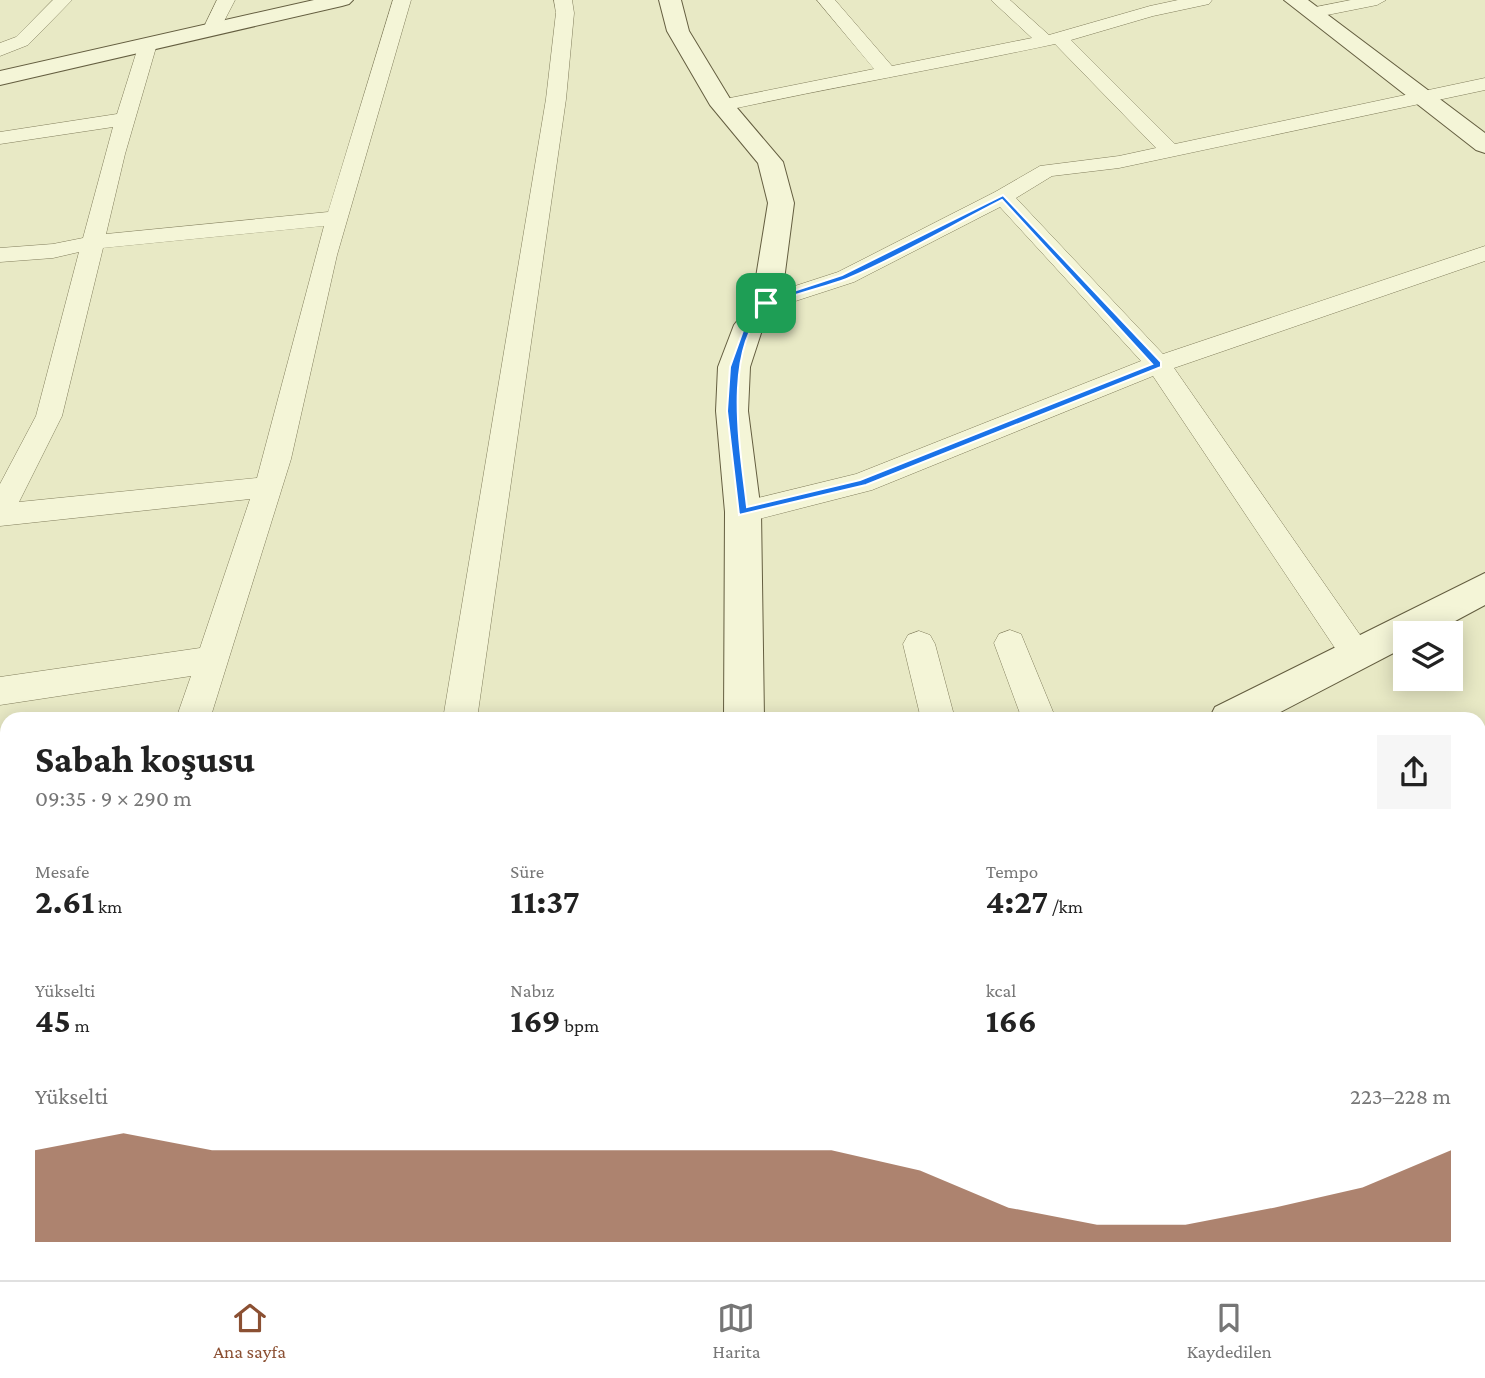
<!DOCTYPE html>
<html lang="tr">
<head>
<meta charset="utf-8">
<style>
	:root { --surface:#fff; --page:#f6f6f6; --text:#222; --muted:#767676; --line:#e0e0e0; --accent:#8b5033 }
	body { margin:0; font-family:"Crimson Pro",serif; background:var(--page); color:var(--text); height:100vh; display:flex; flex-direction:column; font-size:26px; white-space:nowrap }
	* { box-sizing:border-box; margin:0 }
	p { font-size:23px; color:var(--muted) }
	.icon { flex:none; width:38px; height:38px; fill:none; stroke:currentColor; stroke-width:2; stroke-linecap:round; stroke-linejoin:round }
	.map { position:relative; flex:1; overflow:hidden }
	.panel { position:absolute; left:0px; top:712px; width:1486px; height:569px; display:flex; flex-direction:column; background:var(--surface); border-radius:21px 21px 0 0; box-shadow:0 4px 18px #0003 }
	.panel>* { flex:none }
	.buttons { position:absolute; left:1393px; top:621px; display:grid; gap:14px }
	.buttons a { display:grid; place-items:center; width:70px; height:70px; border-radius:0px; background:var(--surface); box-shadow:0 4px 18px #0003; font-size:35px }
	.pin { position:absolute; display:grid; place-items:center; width:60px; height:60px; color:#fff; margin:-30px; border-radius:14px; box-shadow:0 4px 10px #0006 }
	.round { display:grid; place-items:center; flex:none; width:74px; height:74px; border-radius:0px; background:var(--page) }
	.headline { display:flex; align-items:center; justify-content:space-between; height:119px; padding:0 35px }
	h1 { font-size:38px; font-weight:700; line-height:52px }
	.stats { display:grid; grid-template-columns:repeat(3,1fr); gap:10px; height:119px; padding:7px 35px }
	.stats div { display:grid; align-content:center }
	.stats b { font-size:35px; font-weight:700 }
	.stats small { font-size:19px; font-weight:400 }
	.stats p { font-size:19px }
	.chart { height:196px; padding:14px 35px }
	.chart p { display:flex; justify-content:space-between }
	.chart svg { width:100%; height:126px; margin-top:7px; fill:var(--accent); opacity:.7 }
	.menu { display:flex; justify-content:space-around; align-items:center; height:98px; border-top:2px solid var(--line); background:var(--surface); font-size:19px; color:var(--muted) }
	.menu a { display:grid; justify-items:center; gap:4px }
	.menu .selected { color:var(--accent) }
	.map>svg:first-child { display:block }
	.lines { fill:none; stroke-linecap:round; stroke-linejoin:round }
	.street-casing { stroke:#827e5d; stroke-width:1 }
	.secondary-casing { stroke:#645e40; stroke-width:2 }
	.street { fill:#f4f5d7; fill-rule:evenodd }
	.secondary { fill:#f4f5d7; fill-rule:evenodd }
	.route { fill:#1a73e8; stroke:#fff; stroke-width:2; fill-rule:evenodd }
</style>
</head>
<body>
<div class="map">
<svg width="1485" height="1280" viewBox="0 0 1485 1280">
	<rect width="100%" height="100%" fill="#e8e9c5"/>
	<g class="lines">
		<defs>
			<path id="street" d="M 53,0 L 72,0 L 28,45 L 0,56 L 0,43 L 16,37 Z
				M 217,0 L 235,0 L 218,33 L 206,33 L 203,29 Z
				M 393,0 L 411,0 L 337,255 L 291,459 L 210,719 L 176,719 L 191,676 L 0,705 L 0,677 L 200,648 L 250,499 L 0,526 L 0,484 L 36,416 L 79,252 L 53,258 L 0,262 L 0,248 L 53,244 L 83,238 L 113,127 L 0,144 L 0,132 L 117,114 L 139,44 L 148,39 L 157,44 L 125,154 L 106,234 L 328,212 ZM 324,226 L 257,478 L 19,502 L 62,416 L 103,248 Z
				M 554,0 L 572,0 L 574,13 L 566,99 L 477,719 L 443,719 L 546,99 L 556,13 Z
				M 817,0 L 835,0 L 892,66 L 1032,38 L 991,0 L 1010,0 L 1049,35 L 1150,6 L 1178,0 L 1212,0 L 1209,4 L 1153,16 L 1071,40 L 1175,144 L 1485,78 L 1485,90 L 1119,168 L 1052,176 L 1016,198 L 1163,354 L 1485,246 L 1485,261 L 1174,368 L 1367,645 L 1372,654 L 1367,663 L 1356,667 L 1345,663 L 1153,376 L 872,490 L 743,523 L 733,520 L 729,512 L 733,504 L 856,474 L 1141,361 L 1000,207 L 854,282 L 774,308 L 766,310 L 758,308 L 754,303 L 758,298 L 838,272 L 995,192 L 1040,166 L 1119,156 L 1156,148 L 1055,44 C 944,68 833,87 722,111 L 715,109 L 712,105 L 715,101 L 874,69 Z
				M 1351,0 L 1386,0 L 1377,5 L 1312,18 L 1303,13 L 1306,9 Z
				M 1010,630 L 1021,634 L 1056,719 L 1022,719 L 994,643 L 999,634 Z
				M 919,631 L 930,635 L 935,644 L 955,719 L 921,719 L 903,644 L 908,635 Z
				M 751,1274 L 797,1274 L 797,1280 L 751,1280 Z"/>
			<path id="secondary" d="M 314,0 L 353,0 L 349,4 L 342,6 L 0,85 L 0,71 Z
				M 659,0 L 681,0 L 689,31 L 732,102 L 783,162 L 794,203 L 781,303 L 763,327 L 750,367 L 748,411 L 761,512 L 764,719 L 724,719 L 725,512 L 716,411 L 718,367 L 734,325 L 752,302 L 768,203 L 758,163 L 710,105 L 667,31 Z
				M 1284,0 L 1308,0 L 1485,133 L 1485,153 L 1476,150 Z
				M 1485,573 L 1485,605 L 1431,634 L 1405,634 L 1405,647 L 1267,719 L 1209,719 L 1215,707 Z
				M 7,984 L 7,1032 L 0,1033 L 0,985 Z
				M 1479,1032 L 1485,1034 L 1485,1084 L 1479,1082 Z"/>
		</defs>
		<!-- street casing -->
		<use href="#street" class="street-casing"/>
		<!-- secondary casing -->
		<use href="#secondary" class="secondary-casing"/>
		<!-- street -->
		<use href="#street" class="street"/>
		<!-- secondary -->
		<use href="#secondary" class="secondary"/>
	</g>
	<!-- route -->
	<path class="route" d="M 1003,195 L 1161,362 L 1161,367 L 866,485 L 739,515 L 727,411 L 730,367 L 745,325 L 763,301 L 842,275 ZM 1002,200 L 1152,364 L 860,480 L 747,507 C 741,453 721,347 768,306 C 780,297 832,286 849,278 C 901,256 951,226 1002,200 Z"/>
</svg>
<div class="buttons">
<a><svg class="icon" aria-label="layers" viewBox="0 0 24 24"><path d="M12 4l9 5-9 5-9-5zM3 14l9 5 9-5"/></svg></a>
</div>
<div class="pin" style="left:766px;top:303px;background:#1e9e55"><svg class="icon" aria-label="arrive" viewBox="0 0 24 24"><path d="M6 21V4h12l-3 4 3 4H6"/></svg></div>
<section class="panel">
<div class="headline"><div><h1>Sabah koşusu</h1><p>09:35 · 9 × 290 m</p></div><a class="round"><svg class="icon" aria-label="share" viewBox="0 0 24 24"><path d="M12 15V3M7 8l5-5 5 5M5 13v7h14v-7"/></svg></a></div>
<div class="stats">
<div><p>Mesafe</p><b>2.61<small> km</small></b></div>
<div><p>Süre</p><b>11:37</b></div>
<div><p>Tempo</p><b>4:27<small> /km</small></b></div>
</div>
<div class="stats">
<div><p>Yükselti</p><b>45<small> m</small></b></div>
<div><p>Nabız</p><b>169<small> bpm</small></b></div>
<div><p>kcal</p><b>166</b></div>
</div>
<div class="chart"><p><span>Yükselti</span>223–228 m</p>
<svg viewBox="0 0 160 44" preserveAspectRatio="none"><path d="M0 44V12L10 6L20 12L30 12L40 12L50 12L60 12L70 12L80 12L90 12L100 19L110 32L120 38L130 38L140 32L150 25L160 12V44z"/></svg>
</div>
</section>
</div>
<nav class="menu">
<a class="selected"><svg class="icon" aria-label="home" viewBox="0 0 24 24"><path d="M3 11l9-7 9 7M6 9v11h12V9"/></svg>Ana sayfa</a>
<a><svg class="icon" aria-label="map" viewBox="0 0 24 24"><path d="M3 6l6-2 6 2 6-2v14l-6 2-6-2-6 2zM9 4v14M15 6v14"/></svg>Harita</a>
<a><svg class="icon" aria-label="saved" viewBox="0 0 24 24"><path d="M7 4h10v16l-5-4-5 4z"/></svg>Kaydedilen</a>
</nav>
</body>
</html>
